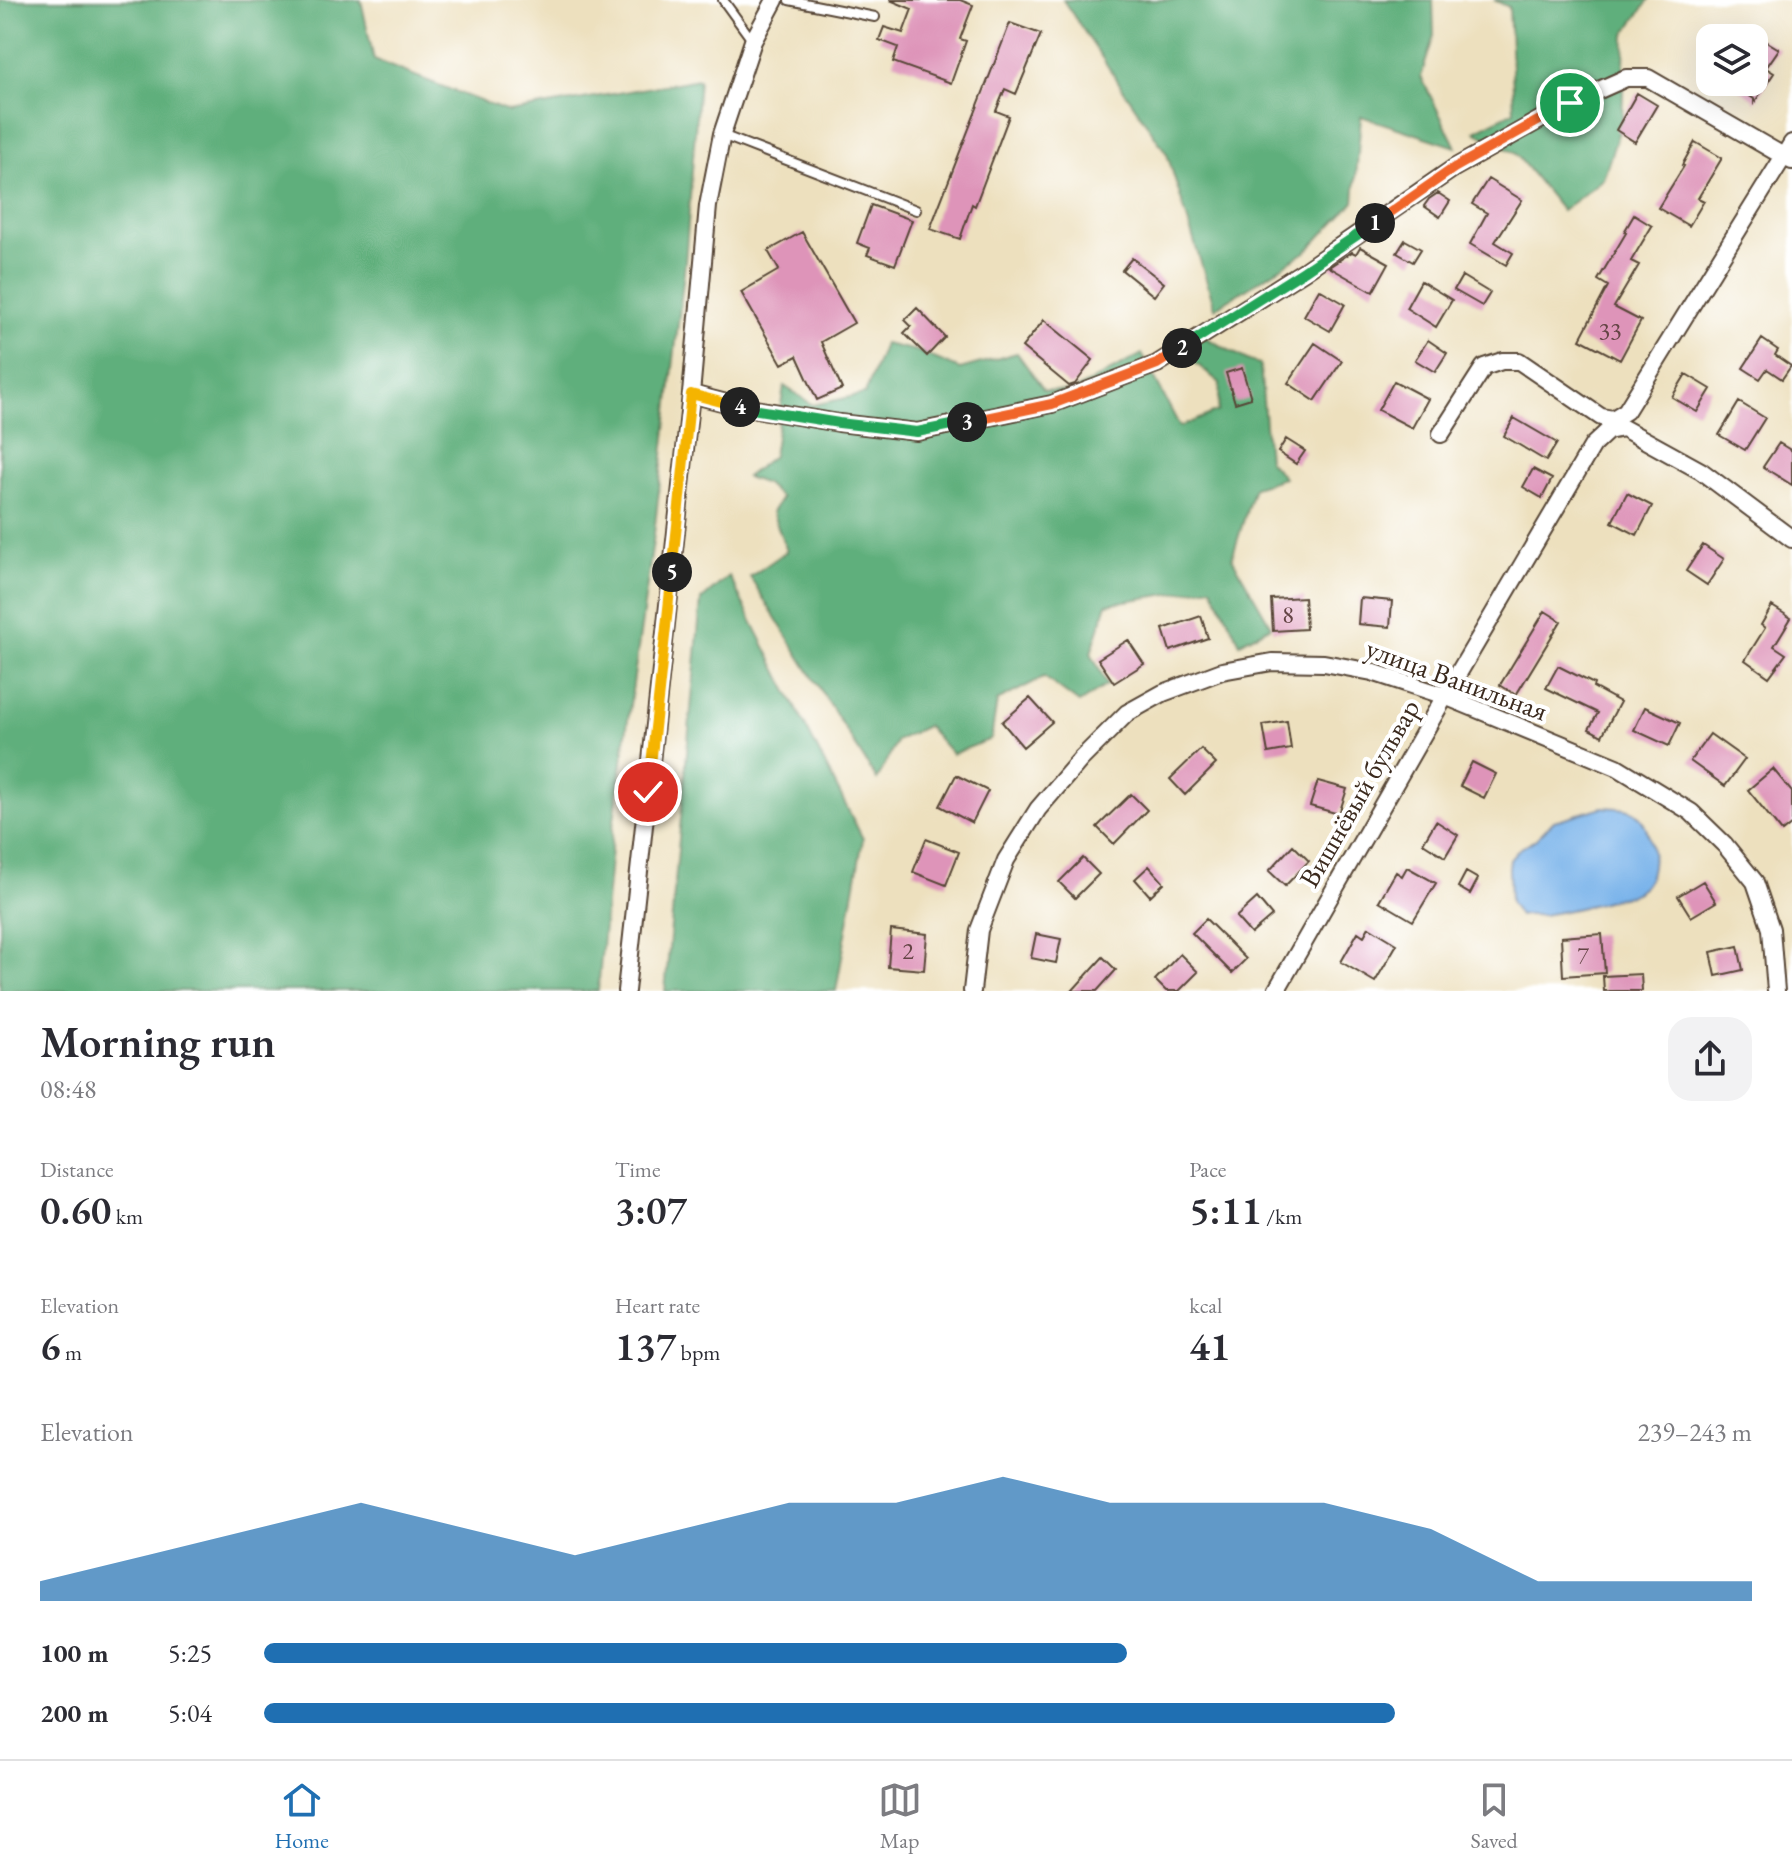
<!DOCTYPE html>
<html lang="en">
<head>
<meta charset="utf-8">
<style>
	:root { --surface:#fff; --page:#f2f2f3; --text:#2b2b33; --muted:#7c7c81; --line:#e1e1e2; --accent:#1f6fb2 }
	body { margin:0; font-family:"EB Garamond",serif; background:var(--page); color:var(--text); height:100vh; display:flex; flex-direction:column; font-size:30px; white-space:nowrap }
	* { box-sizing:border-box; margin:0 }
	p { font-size:26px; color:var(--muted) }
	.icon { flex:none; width:44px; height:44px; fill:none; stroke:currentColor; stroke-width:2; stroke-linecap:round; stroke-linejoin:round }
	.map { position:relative; height:991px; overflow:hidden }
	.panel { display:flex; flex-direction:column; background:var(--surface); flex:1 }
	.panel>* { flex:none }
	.fabs { position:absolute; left:1696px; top:24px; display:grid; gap:16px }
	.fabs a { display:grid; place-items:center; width:72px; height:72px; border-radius:16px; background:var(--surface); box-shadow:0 8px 32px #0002; font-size:40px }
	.pin { position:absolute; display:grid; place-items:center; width:68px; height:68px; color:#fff; margin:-34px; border:4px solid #fff; border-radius:50%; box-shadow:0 2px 8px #0007 }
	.km { position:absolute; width:40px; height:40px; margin:-20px; border-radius:50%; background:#222; color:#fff; font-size:22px; line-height:40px; text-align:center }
	.round { display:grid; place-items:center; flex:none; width:84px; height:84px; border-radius:24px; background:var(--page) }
	.headline { display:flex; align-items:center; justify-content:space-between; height:136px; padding:0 40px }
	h1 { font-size:44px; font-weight:600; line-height:60px }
	.figures { display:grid; grid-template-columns:repeat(3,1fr); gap:12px; height:136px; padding:8px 40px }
	.figures div { display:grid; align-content:center }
	.figures b { font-size:40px; font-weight:600 }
	.figures small { font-size:22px; font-weight:400 }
	.figures p { font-size:22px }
	.chart { height:224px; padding:16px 40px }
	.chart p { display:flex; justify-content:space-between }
	.chart svg { width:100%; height:144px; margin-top:8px; fill:var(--accent); opacity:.7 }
	ul { padding:0 40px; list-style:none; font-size:26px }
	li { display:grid; grid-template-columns:128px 96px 1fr; align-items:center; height:60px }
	li i { height:20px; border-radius:10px; background:var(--accent) }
	.dock { display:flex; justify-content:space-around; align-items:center; height:112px; border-top:2px solid var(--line); background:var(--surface); font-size:22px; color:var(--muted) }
	.dock a { display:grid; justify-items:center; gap:4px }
	.dock .current { color:var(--accent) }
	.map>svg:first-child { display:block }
	.forest { fill:#5eaf7b; stroke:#4c6c4c; stroke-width:2 }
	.water { fill:#79b3ea; stroke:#5a6e84; stroke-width:2 }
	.building { fill:#de94b9 }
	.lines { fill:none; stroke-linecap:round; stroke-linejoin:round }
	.service-casing { stroke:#564536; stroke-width:12 }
	.minor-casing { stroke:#564536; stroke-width:20 }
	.service { stroke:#fff; stroke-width:8 }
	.minor { stroke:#fff; stroke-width:16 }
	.split-1-casing { stroke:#fff; stroke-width:16 }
	.split-2-casing { stroke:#fff; stroke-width:16 }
	.split-3-casing { stroke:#fff; stroke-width:16 }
	.split-4-casing { stroke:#fff; stroke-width:16 }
	.split-5-casing { stroke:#fff; stroke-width:16 }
	.split-6-casing { stroke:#fff; stroke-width:16 }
	.split-1 { stroke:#f0652b; stroke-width:10 }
	.split-2 { stroke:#22a559; stroke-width:10 }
	.split-3 { stroke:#f0652b; stroke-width:10 }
	.split-4 { stroke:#22a559; stroke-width:10 }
	.split-5 { stroke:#f5b400; stroke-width:10 }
	.split-6 { stroke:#f5b400; stroke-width:10 }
	.labels { text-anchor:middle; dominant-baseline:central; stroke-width:8; stroke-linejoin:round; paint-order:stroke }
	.number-label { font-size:24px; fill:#644445 }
	.street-label { font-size:28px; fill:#3b2a1e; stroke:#fff }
</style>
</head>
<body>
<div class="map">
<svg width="1792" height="991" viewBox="0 0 1792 991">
	<rect width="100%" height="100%" fill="#fff"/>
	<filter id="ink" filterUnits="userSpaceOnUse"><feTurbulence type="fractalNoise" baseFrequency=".0125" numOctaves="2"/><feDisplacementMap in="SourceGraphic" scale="16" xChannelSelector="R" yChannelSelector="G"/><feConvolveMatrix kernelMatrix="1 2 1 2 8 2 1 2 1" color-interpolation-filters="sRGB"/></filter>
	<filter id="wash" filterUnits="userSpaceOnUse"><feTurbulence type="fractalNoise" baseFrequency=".006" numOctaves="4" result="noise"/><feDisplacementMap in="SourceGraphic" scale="32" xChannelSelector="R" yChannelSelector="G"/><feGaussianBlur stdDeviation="1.8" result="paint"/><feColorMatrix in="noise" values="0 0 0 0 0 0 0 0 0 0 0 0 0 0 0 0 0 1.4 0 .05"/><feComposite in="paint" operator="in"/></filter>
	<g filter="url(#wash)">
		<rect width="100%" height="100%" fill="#ede0be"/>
		<!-- forest -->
		<path class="forest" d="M 0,0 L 361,0 L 374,60 L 508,112 L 699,79 L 685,263 L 654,534 L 613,827 L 598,991 L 0,991 Z
			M 1063,0 L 1433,0 L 1434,35 L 1421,77 L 1456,147 L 1361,116 L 1354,202 L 1307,251 L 1215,308 L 1167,154 Z
			M 1494,0 L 1649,0 L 1625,34 L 1622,122 L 1603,179 L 1562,211 L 1516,154 L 1475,131 L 1514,111 L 1509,7 Z
			M 1184,326 L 1249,361 L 1260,364 L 1268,460 L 1284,478 L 1254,487 L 1232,558 L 1271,626 L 1240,643 L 1212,587 L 1107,604 L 1091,653 L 1107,685 L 1079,703 L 1044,677 L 997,701 L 991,739 L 952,754 L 927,726 L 897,740 L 877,780 L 750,577 L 787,551 L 772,512 L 781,498 L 766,484 L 746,477 L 773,456 L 784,386 L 813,405 L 865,394 L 884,344 L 917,351 L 960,369 L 1017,353 L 1044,390 L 1072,392 L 1142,354 L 1180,427 L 1218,411 L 1220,383 L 1171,343 Z
			M 729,576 L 863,839 L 836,991 L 665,991 L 701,600 Z"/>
		<!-- water -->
		<path class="water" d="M 1603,807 C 1631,809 1640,807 1649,837 C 1655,855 1655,883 1635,893 C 1630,896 1622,897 1617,898 C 1593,905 1568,911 1543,915 C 1535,916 1527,914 1519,916 L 1510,902 L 1509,868 L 1510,860 L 1518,850 L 1536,839 L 1554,821 Z"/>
		<g id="blocks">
			<!-- building -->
			<path class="building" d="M 890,0 L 960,0 L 973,5 L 960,39 L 966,41 L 951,83 L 893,62 L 898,47 L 879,40 L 884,27 L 903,33 L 912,9 Z
				M 1010,23 L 1041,34 L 1016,94 L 1005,89 L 996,111 L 1009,116 L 975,206 L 972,204 L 960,239 L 930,229 Z
				M 1761,38 L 1779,49 L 1766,68 L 1774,73 L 1754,103 L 1754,99 L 1728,82 L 1754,82 L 1754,48 Z
				M 1637,93 L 1657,105 L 1635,142 L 1616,130 Z
				M 1695,142 L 1722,158 L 1698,198 L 1704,201 L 1689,226 L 1658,208 L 1684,166 L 1682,165 Z
				M 1488,179 L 1522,200 L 1495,242 L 1513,253 L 1506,265 L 1470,244 L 1487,213 L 1472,204 Z
				M 1438,193 L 1450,201 L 1440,217 L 1424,206 L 1429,199 Z
				M 871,205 L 912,220 L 895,265 L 867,255 L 870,248 L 857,243 Z
				M 1634,215 L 1652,226 L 1631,261 L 1639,265 L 1614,307 L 1641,321 L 1620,360 L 1580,339 L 1608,286 L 1598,280 L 1626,233 L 1624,232 Z
				M 802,232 L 854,323 L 821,342 L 842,389 L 817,400 L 797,356 L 782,364 L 741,292 L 779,270 L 768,251 Z
				M 1405,240 L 1421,249 L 1413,262 L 1397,253 Z
				M 1360,247 L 1389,263 L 1373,292 L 1329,267 L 1352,252 L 1356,254 Z
				M 1132,258 L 1164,283 L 1154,296 L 1122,270 Z
				M 1462,276 L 1490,293 L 1482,306 L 1454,290 Z
				M 1421,281 L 1452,300 L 1436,327 L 1406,308 Z
				M 1319,289 L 1345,304 L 1330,331 L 1304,316 Z
				M 917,308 L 945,337 L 927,356 L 904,333 L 911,326 L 905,320 Z
				M 1044,320 L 1093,360 L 1075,384 L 1069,386 L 1022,347 Z
				M 1762,339 L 1778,350 L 1775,355 L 1791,366 L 1782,379 L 1767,369 L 1760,379 L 1743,368 Z
				M 1428,340 L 1447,353 L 1435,372 L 1415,360 Z
				M 1315,343 L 1342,361 L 1315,401 L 1288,383 Z
				M 1242,368 L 1251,398 L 1235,403 L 1226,373 Z
				M 1686,374 L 1711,389 L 1697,412 L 1672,397 Z
				M 1394,381 L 1428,399 L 1412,428 L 1378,410 Z
				M 1739,402 L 1765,418 L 1745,450 L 1719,435 Z
				M 1514,418 L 1557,443 L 1546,461 L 1504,436 Z
				M 1286,439 L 1305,451 L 1296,464 L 1278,452 Z
				M 1779,443 L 1792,451 L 1792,485 L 1763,467 Z
				M 1533,469 L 1552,479 L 1542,498 L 1523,487 Z
				M 1627,493 L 1652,506 L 1637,535 L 1612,522 Z
				M 1703,545 L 1724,559 L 1707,585 L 1686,571 Z
				M 1304,597 L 1306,629 L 1273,631 L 1271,599 Z
				M 1360,598 L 1392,601 L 1390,627 L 1358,624 Z
				M 1772,606 L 1791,618 L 1774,646 L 1786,654 L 1769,677 L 1745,660 L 1765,628 L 1761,625 Z
				M 1545,611 L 1561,621 L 1516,695 L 1500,685 Z
				M 1201,616 L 1208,638 L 1170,651 L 1163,629 Z
				M 1128,640 L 1144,664 L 1114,683 L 1098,659 Z
				M 1558,666 L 1594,684 L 1593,687 L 1620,702 L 1602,736 L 1589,729 L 1598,713 L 1546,688 Z
				M 1030,698 L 1052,722 L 1023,747 L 1002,722 Z
				M 1645,707 L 1680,723 L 1669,746 L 1634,730 Z
				M 1287,721 L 1291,749 L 1268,753 L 1263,725 Z
				M 1710,734 L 1745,759 L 1725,786 L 1690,761 Z
				M 1201,749 L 1216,764 L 1185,795 L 1170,779 Z
				M 1472,762 L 1496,774 L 1484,798 L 1460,786 Z
				M 1773,769 L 1792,792 L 1792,824 L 1782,832 L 1748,790 Z
				M 956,775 L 988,791 L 972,823 L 940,806 Z
				M 1318,781 L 1347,789 L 1339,814 L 1310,806 Z
				M 1131,794 L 1147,810 L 1114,844 L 1097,827 Z
				M 1436,821 L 1458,835 L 1445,857 L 1423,843 Z
				M 926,839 L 959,852 L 946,885 L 913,872 Z
				M 1293,845 L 1309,861 L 1285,886 L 1269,871 Z
				M 1083,858 L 1099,874 L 1075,898 L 1059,882 Z
				M 1149,866 L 1164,883 L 1150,896 L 1135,879 Z
				M 1407,867 L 1436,883 L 1413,921 L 1379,901 L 1396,872 L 1402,876 Z
				M 1466,872 L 1478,879 L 1470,894 L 1458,887 Z
				M 1703,881 L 1716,902 L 1691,917 L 1678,896 Z
				M 1257,898 L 1272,916 L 1251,934 L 1236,917 Z
				M 1206,919 L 1246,959 L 1232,973 L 1192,933 Z
				M 1369,927 L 1397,944 L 1375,982 L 1341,962 L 1358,932 L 1364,936 Z
				M 891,930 L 927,934 L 924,970 L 888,967 Z
				M 1036,934 L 1061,939 L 1056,963 L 1031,958 Z
				M 1602,934 L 1605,973 L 1563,976 L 1561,937 Z
				M 1738,946 L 1743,970 L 1716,976 L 1711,952 Z
				M 1180,954 L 1198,972 L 1179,991 L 1166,991 L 1155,980 Z
				M 1103,957 L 1116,970 L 1097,991 L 1072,991 Z
				M 1641,974 L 1642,991 L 1604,991 L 1603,976 Z"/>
		</g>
	</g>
	<g filter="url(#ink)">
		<use href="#blocks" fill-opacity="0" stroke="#564536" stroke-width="2"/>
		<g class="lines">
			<defs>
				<path id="service" d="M 723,0 L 752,40
					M 789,0 L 875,17
					M 722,135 L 916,210"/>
				<path id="minor" d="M 691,394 L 708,206 L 722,134 L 753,41 L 775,0
					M 1441,434 L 1484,367 L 1502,361 L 1519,361 L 1601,417 L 1613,419 L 1626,411 L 1792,143
					M 626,991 L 691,394 L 738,406 L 839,423 L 917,432 L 1052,404 L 1157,364 L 1304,271 L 1454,168 L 1570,103 L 1626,78 L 1648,78 L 1792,161
					M 972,991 L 979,930 L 1006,860 L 1038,809 L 1081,759 L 1127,713 L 1163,693 L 1222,671 L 1272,662 L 1324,663 L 1372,672 L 1445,696 L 1617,767 L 1691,812 L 1725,845 L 1755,882 L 1771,929 L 1776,991
					M 1276,991 L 1445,696 L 1593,445 L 1608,431 L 1623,428 L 1701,471 L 1792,539"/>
			</defs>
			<!-- service casing -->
			<use href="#service" class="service-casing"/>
			<!-- minor casing -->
			<use href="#minor" class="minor-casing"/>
			<!-- service -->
			<use href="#service" class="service"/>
			<!-- minor -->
			<use href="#minor" class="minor"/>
		</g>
	</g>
	<g class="lines" filter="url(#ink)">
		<defs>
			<path id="split-1" d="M 1375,223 L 1454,168 L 1570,103"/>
			<path id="split-2" d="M 1182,348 L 1304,271 L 1375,223"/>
			<path id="split-3" d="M 967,422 L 1052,404 L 1157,364 L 1182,348"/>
			<path id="split-4" d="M 740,407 L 839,423 L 917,432 L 967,422"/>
			<path id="split-5" d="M 672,572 L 691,394 L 740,407"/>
			<path id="split-6" d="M 648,792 L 672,572"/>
		</defs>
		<!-- split-1 casing -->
		<use href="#split-1" class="split-1-casing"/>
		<!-- split-2 casing -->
		<use href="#split-2" class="split-2-casing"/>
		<!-- split-3 casing -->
		<use href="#split-3" class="split-3-casing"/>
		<!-- split-4 casing -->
		<use href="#split-4" class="split-4-casing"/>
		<!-- split-5 casing -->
		<use href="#split-5" class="split-5-casing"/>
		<!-- split-6 casing -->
		<use href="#split-6" class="split-6-casing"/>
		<!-- split-1 -->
		<use href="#split-1" class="split-1"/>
		<!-- split-2 -->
		<use href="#split-2" class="split-2"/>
		<!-- split-3 -->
		<use href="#split-3" class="split-3"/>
		<!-- split-4 -->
		<use href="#split-4" class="split-4"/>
		<!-- split-5 -->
		<use href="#split-5" class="split-5"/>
		<!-- split-6 -->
		<use href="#split-6" class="split-6"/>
	</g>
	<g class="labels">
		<!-- number labels -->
		<g class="number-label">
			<text x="1610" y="330">33</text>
			<text x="1288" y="614">8</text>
			<text x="908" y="950">2</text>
			<text x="1583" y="955">7</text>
		</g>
		<!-- street labels -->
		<g class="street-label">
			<text transform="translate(1457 679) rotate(20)">улица Ванильная</text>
			<text transform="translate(1359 793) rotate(-60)">Вишнёвый бульвар</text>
		</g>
	</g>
</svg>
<div class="fabs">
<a><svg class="icon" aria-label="layers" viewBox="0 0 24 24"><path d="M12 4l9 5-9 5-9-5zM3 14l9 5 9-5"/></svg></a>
</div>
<div class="pin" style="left:1570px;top:103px;background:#1e9e55"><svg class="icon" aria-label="arrive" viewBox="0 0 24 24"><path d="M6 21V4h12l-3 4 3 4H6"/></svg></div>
<div class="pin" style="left:648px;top:792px;background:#d93025"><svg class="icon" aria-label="check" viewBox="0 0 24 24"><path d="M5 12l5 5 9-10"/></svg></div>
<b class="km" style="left:1375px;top:223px">1</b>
<b class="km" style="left:1182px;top:348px">2</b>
<b class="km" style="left:967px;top:422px">3</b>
<b class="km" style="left:740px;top:407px">4</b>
<b class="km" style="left:672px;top:572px">5</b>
</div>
<section class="panel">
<div class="headline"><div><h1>Morning run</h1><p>08:48</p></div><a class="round"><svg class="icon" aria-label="share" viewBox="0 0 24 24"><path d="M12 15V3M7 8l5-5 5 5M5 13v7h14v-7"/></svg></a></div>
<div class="figures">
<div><p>Distance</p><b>0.60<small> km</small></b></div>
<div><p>Time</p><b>3:07</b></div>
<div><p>Pace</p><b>5:11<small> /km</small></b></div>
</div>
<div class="figures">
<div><p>Elevation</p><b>6<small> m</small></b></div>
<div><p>Heart rate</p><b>137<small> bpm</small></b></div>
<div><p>kcal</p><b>41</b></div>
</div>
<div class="chart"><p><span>Elevation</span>239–243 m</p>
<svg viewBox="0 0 160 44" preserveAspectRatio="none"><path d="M0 44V38L10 30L20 22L30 14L40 22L50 30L60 22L70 14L80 14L90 6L100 14L110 14L120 14L130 22L140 38L150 38L160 38V44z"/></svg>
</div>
<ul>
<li><b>100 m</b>5:25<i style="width:58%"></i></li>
<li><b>200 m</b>5:04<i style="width:76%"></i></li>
</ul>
</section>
<nav class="dock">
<a class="current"><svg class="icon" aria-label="home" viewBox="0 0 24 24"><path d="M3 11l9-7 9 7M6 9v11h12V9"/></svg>Home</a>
<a><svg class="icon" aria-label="map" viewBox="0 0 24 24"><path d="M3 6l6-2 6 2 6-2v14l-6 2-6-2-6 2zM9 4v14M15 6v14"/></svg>Map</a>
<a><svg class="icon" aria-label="saved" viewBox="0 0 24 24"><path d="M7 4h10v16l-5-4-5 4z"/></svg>Saved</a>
</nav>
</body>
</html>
